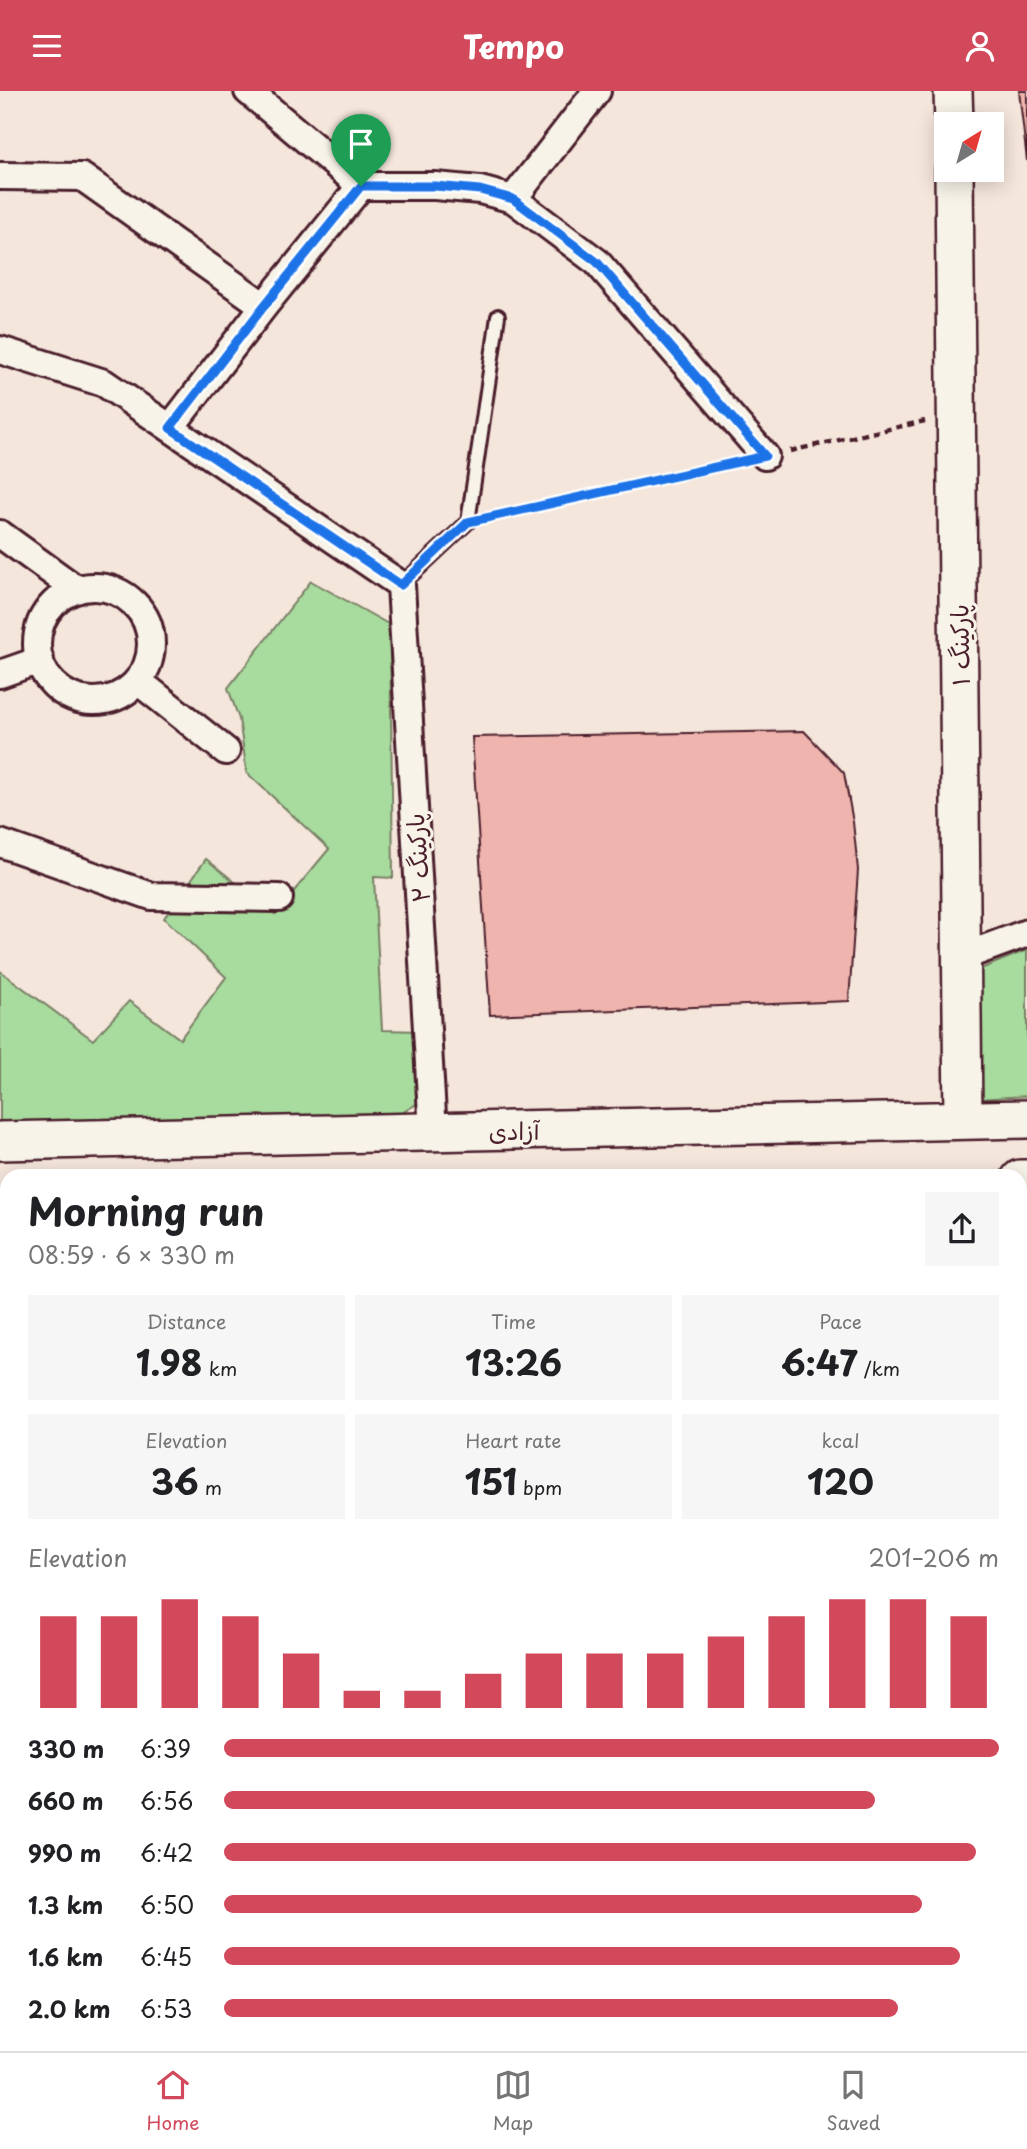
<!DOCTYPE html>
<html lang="en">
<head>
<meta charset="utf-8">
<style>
	:root { --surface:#fff; --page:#f6f6f6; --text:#202124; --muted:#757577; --line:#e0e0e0; --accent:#d1495b }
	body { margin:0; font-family:"Playpen Sans","Playpen Sans Arabic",sans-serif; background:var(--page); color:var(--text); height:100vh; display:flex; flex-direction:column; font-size:26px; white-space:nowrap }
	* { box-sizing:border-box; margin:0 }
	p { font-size:23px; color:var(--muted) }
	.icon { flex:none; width:38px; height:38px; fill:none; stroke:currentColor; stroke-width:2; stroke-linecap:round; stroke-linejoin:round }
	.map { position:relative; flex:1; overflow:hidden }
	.side { position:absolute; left:0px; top:1078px; width:1027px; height:882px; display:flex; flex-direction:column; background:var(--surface); border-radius:21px 21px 0 0; box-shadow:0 4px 18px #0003 }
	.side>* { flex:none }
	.needle { width:46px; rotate:37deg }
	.controls { position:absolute; left:934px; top:21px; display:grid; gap:14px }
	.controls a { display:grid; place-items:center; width:70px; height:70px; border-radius:0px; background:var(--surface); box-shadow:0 4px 18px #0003; font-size:35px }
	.pin { position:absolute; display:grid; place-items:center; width:60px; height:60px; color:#fff; margin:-72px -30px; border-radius:50% 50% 50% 0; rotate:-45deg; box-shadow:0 0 7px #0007 }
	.pin .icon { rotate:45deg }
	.round { display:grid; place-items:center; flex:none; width:74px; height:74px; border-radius:0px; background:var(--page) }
	.summary { display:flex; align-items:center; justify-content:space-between; height:119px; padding:0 28px }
	h1 { font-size:38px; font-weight:700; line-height:52px }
	.figures { display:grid; grid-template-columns:repeat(3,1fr); gap:10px; height:119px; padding:7px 28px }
	.figures div { display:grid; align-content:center; border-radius:0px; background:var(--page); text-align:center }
	.figures b { font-size:35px; font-weight:700 }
	.figures small { font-size:19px; font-weight:400 }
	.figures p { font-size:19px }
	.chart { height:196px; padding:14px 28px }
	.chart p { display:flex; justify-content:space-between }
	.chart svg { width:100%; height:126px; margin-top:7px; stroke:var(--accent); stroke-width:6 }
	ul { padding:0 28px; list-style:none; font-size:23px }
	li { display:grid; grid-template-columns:112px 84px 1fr; align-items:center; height:52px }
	li i { height:18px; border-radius:9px; background:var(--accent) }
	header { display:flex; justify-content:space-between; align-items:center; height:91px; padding:0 28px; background:var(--accent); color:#fff; font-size:32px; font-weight:700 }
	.menu { display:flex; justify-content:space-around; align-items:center; height:98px; border-top:2px solid var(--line); background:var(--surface); font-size:19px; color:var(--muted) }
	.menu a { display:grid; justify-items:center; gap:4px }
	.menu .active { color:var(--accent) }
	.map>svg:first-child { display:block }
	.green { fill:#a7dc9e; stroke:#787e64; stroke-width:2 }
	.building { fill:#efb4ad; stroke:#4a1f2b; stroke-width:2 }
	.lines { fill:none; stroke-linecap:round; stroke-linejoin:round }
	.lane-casing { stroke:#4a1f2b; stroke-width:18 }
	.street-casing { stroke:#4a1f2b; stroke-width:32 }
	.secondary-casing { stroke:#4a1f2b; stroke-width:42 }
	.path { stroke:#4a1f2b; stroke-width:4.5; stroke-dasharray:7 5; stroke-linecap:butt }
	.lane { stroke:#f7f3e8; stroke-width:12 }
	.street { stroke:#f7f3e8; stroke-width:26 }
	.secondary { stroke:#f7f3e8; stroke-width:37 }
	.route-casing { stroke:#fff; stroke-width:14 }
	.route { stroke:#1a73e8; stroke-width:9 }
	.labels { text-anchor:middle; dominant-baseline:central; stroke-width:6; stroke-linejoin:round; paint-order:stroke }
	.street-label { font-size:24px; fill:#4a1f2b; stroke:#f7f3e8 }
</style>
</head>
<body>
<header><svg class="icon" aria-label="menu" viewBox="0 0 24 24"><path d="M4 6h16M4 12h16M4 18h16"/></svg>Tempo<svg class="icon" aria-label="person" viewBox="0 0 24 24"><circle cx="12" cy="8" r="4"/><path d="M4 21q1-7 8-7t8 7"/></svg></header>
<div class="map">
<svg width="1027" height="1960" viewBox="0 0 1027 1960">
	<rect width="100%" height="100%" fill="#f5e6dc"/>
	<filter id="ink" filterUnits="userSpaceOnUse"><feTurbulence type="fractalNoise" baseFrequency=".0143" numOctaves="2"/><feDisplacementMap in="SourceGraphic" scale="14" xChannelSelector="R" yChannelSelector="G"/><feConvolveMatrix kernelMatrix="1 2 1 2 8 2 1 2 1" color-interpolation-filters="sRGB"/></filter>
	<g filter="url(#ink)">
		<!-- green -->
		<path class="green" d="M 311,490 L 390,534 L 393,787 L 374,786 L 382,939 L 419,940 L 418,1012 L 397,1025 L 0,1036 L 0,880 L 93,949 L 129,910 L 180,948 L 226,886 L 164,827 L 206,768 L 275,823 L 329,758 L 247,682 L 239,628 L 228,597 Z
			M 1027,859 L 1027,1005 L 977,1008 L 976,880 Z
			M 0,1761 L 7,1766 L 7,1953 L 80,1953 L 74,1960 L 0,1960 Z"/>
		<!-- building -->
		<path class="building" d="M 1019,0 L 1027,0 L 1027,70 Z
			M 804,640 L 844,682 L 853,731 L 858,779 L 849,910 L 490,924 L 472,646 Z
			M 0,1599 L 7,1604 L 7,1680 L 0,1675 Z
			M 143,1953 L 236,1953 L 231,1960 L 138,1960 Z"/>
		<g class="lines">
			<defs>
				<path id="lane" d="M 401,494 L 468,431 L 498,225"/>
				<path id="street" d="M 248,0 L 361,95 L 435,95 L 480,99 L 513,108 L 597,171 L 765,365
					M 0,85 L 82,86 L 264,215
					M 513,108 L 597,0
					M 0,259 L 104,292 L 401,494 L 433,1041
					M 170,337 L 264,215 L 361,95
					M 0,443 L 76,498
					M37 553a57 57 0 1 1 114 0a57 57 0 1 1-114 0Z
					M 0,583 L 40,569
					M 138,590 L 226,660
					M 0,752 L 151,805 L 279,807
					M 962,866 L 1027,842"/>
				<path id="secondary" d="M 953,0 L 954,33
					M 954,79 L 963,1029
					M 0,1050 L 1027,1028
					M 1020,1088 L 1027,1088
					M 0,1164 L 7,1163"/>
			</defs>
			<!-- lane casing -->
			<use href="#lane" class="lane-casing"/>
			<!-- street casing -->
			<use href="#street" class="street-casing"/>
			<!-- secondary casing -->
			<use href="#secondary" class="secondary-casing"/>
			<!-- path -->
			<path class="path" d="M 790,360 L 925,330
				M 489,426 L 733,372"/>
			<!-- lane -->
			<use href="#lane" class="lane"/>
			<!-- street -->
			<use href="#street" class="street"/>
			<!-- secondary -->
			<use href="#secondary" class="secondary"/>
		</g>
	</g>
	<g class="lines" filter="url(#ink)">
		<defs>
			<path id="route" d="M 361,95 L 435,95 L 480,99 L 513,108 L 597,171 L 765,365 L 468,431 L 401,494 L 170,337 L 264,215 Z"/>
		</defs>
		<!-- route casing -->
		<use href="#route" class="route-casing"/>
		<!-- route -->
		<use href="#route" class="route"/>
	</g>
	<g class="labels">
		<!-- street labels -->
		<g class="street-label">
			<text transform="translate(959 554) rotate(-91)">پارکینگ ۱</text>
			<text transform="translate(417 767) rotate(-94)">پارکینگ ۲</text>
			<text transform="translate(514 1039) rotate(-1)">آزادی</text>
		</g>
	</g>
</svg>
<div class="controls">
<a><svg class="needle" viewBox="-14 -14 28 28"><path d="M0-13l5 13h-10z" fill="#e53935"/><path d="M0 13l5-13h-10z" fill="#757577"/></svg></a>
</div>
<div class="pin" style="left:361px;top:95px;background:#1e9e55"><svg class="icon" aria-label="arrive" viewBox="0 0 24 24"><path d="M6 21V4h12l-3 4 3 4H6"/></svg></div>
<section class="side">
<div class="summary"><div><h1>Morning run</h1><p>08:59 · 6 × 330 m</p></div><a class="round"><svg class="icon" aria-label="share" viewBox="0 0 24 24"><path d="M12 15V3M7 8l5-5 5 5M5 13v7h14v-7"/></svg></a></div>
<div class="figures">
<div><p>Distance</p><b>1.98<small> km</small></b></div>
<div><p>Time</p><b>13:26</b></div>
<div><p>Pace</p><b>6:47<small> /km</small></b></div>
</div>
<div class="figures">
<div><p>Elevation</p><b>36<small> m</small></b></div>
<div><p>Heart rate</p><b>151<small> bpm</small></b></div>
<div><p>kcal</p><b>120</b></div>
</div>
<div class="chart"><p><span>Elevation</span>201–206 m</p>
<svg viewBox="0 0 160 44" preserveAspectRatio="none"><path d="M5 44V12M15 44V12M25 44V6M35 44V12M45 44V25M55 44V38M65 44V38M75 44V32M85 44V25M95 44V25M105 44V25M115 44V19M125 44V12M135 44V6M145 44V6M155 44V12"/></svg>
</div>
<ul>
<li><b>330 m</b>6:39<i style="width:100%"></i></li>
<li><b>660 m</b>6:56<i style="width:84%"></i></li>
<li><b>990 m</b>6:42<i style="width:97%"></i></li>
<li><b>1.3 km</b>6:50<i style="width:90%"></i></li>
<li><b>1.6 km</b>6:45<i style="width:95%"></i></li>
<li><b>2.0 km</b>6:53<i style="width:87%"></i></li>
</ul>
</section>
</div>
<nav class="menu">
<a class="active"><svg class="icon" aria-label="home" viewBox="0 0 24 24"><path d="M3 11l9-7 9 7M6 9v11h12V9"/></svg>Home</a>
<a><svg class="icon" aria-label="map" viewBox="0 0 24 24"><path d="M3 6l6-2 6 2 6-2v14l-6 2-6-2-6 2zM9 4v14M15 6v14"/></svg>Map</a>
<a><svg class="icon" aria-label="saved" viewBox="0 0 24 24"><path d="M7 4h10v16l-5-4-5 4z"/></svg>Saved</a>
</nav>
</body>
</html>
